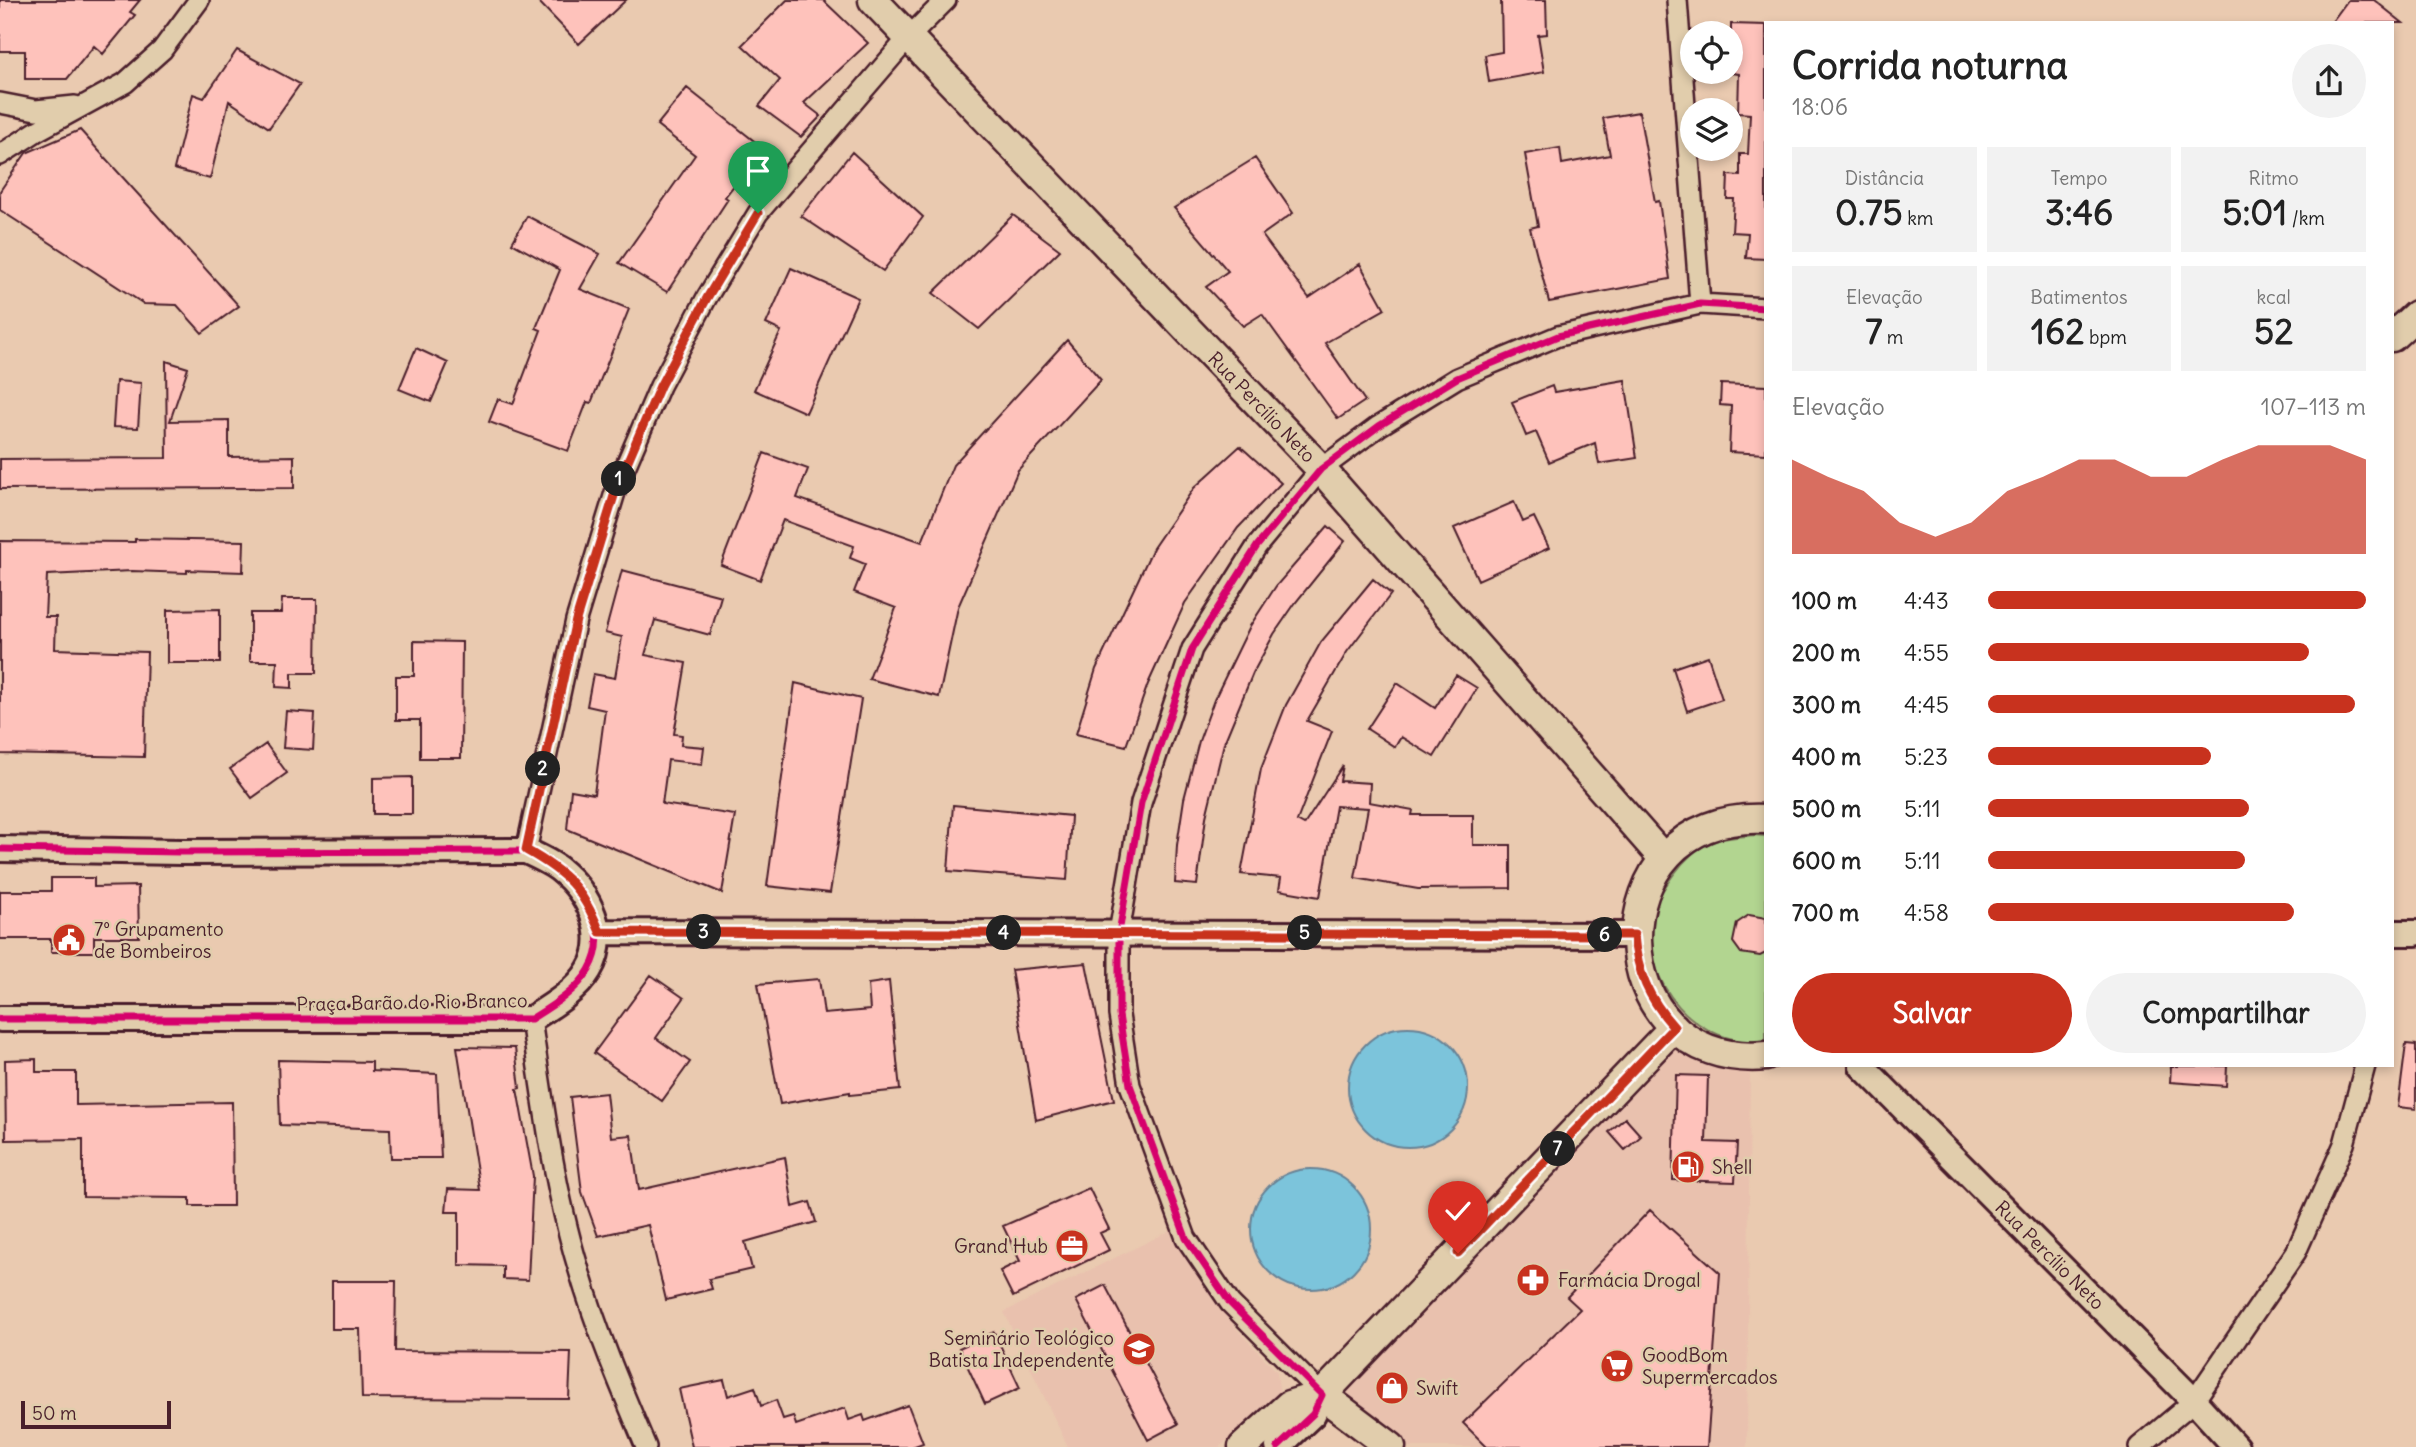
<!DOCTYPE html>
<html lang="pt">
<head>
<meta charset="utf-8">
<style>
	:root { --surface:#fff; --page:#f2f2f2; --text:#222; --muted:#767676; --accent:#c8321e }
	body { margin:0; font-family:Delius,sans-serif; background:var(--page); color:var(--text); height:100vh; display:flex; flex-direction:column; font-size:26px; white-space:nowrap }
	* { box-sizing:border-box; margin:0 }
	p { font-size:23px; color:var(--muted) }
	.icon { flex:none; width:38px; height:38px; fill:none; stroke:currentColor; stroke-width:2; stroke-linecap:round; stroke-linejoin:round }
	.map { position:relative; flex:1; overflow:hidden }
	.sheet { position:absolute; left:1764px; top:21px; width:630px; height:1046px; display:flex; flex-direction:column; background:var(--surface); border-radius:0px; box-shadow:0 4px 10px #0003 }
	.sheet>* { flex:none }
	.fabs { position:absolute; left:1680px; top:21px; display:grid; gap:14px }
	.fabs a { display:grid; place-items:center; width:63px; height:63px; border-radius:50%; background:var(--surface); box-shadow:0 4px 10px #0003; font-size:35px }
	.scale { position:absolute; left:21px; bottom:18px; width:150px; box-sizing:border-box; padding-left:7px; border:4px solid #4a1f2b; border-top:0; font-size:19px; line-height:24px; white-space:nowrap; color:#4a1f2b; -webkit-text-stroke:5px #e1cdac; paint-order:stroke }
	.pin { position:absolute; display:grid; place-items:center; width:60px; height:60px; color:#fff; margin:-72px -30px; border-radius:50% 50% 50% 0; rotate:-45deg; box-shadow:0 0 7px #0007 }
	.pin .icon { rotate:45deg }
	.km { position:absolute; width:35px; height:35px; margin:-18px; border-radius:50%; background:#222; color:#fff; font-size:19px; line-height:35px; text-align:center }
	.round { display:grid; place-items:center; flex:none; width:74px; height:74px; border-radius:37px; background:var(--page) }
	.overview { display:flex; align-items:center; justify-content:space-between; height:119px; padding:0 28px }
	h1 { font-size:38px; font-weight:700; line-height:52px }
	.figures { display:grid; grid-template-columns:repeat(3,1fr); gap:10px; height:119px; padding:7px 28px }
	.figures div { display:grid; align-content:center; border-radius:0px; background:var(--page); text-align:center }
	.figures b { font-size:35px; font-weight:700 }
	.figures small { font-size:19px; font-weight:400 }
	.figures p { font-size:19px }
	.chart { height:196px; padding:14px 28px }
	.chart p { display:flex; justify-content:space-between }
	.chart svg { width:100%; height:126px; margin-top:7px; fill:var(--accent); opacity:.7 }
	.cta { display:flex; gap:14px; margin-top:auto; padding:14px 28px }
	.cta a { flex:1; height:80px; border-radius:42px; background:var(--accent); color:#fff; font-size:28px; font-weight:700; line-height:80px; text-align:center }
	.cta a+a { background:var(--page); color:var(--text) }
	ul { padding:0 28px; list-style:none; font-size:23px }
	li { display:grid; grid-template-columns:112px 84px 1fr; align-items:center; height:52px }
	li i { height:18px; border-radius:9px; background:var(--accent) }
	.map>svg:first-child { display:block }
	.built { fill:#e9c1ae }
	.green { fill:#b2d590; stroke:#7e7a5e; stroke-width:2 }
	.water { fill:#7bc4db; stroke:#678295; stroke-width:2 }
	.building { fill:#fec2bb; stroke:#4a1f2b; stroke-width:2 }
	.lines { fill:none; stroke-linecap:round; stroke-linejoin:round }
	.minor-casing { stroke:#4a1f2b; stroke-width:24 }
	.tertiary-casing { stroke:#4a1f2b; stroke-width:30 }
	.secondary-casing { stroke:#4a1f2b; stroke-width:33 }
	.minor { stroke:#e1cdac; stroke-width:19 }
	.tertiary { stroke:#e1cdac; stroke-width:24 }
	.secondary { stroke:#e1cdac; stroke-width:28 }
	.cycleway-casing { stroke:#e1cdac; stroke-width:11 }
	.cycleway { stroke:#d6006c; stroke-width:7 }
	.route-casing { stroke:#fff; stroke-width:14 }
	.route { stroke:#c8321e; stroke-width:9 }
	.labels { text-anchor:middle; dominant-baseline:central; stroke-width:5; stroke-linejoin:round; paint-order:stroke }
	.street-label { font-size:19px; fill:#4a1f2b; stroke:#e1cdac }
	.poi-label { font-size:19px; fill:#4a1f2b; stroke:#e1cdac; text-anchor:start }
</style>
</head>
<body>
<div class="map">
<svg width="2416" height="1447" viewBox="0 0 2416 1447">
	<rect width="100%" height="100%" fill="#eacab0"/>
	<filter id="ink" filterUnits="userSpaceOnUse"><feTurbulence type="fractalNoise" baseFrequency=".0143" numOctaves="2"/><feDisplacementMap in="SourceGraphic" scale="14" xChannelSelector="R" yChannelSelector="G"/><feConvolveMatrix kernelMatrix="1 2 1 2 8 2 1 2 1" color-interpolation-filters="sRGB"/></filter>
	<g filter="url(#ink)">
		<!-- built -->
		<path class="built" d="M 1673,1035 L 1694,1049 L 1750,1069 L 1747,1447 L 1408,1447 L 1335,1393 Z
			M 1176,1228 L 1205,1282 L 1235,1327 L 1277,1372 L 1280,1397 L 1219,1447 L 1068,1447 L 1004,1312 Z"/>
		<!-- green -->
		<path class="green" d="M 1753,835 L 1766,836 L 1766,1040 C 1699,1051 1639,981 1652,917 C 1655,901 1665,886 1674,874 C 1683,861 1699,845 1715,841 C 1727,837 1741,837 1753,835 Z"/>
		<!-- water -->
		<path class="water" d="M1348 1087a60 60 0 1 1 120 0a60 60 0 1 1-120 0Z
			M1251 1229a60 60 0 1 1 120 0a60 60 0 1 1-120 0Z"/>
		<!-- building -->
		<path class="building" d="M 0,0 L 140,0 L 130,12 L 135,15 L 103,54 L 94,46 L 67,79 L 25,79 L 25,51 L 0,51 Z
			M 537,0 L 626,0 L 579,44 Z
			M 787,0 L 823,0 L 868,43 L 804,103 L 821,116 L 801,137 L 759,106 L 780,80 L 742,45 Z
			M 1501,0 L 1546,0 L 1547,34 L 1538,35 L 1544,72 L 1489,82 L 1485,55 L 1502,52 Z
			M 2348,0 L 2374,0 L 2403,23 L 2331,23 Z
			M 1731,24 L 1766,25 L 1766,259 L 1746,258 L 1748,233 L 1732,232 L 1734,199 L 1727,199 L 1728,175 L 1740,176 L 1740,154 L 1748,154 L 1750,114 L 1738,113 L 1739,74 L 1731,73 Z
			M 237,50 L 300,84 L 269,128 L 229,101 L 210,179 L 174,169 L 193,94 L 204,98 Z
			M 687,88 L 763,148 L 725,197 L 728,199 L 667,292 L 619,263 L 695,155 L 657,125 Z
			M 1639,112 L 1655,202 L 1659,201 L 1670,279 L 1549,302 L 1530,228 L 1538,226 L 1525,154 L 1560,148 L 1562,164 L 1610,155 L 1603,118 Z
			M 80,130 L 239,306 L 202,333 L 177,305 L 144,304 L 0,210 L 0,191 L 26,153 Z
			M 852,152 L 923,217 L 883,271 L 801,216 Z
			M 1255,158 L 1293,213 L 1262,235 L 1309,298 L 1360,264 L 1385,309 L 1325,343 L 1365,401 L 1338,419 L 1262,314 L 1243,326 L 1206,287 L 1228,271 L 1174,208 Z
			M 1013,215 L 1060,250 L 979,329 L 933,293 Z
			M 527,216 L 600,254 L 580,289 L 629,309 L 591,403 L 587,402 L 568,451 L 489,422 L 498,399 L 513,404 L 541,330 L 536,328 L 560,270 L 512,243 Z
			M 791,268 L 858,298 L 806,413 L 754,390 L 781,331 L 766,324 Z
			M 1067,340 L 1101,380 L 1018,470 L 958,607 L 939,697 L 869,679 L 896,608 L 854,592 L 865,564 L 850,558 L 854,546 L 783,520 L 760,580 L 721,565 L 764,453 L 808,469 L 797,498 L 922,542 L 953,465 Z
			M 416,348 L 448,363 L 431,402 L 399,389 Z
			M 166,361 L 188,368 L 170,421 L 229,420 L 229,457 L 294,456 L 294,488 L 0,489 L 0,459 L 167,458 Z
			M 1625,380 L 1637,458 L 1599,464 L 1595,443 L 1549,462 L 1536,432 L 1526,436 L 1512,402 L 1552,386 L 1554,392 Z
			M 116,381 L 141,383 L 138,428 L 113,427 Z
			M 1721,384 L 1766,386 L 1766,454 L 1729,452 L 1731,406 L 1720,405 Z
			M 1240,446 L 1281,483 L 1238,528 L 1185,603 L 1148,684 L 1126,746 L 1076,734 L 1096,669 L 1153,548 L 1194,488 Z
			M 1514,502 L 1523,522 L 1534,517 L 1549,548 L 1478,580 L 1454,528 Z
			M 1328,526 L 1345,541 L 1296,602 L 1274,634 L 1253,673 L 1224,743 L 1206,817 L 1197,885 L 1175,883 L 1177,845 L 1184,799 L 1199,741 L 1214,700 L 1250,626 L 1276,586 Z
			M 135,539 L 244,541 L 243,572 L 187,570 L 187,573 L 132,571 L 47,575 L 45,617 L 56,617 L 55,649 L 147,652 L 144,757 L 0,754 L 0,541 L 135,542 Z
			M 622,570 L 721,596 L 710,635 L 655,620 L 645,655 L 686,663 L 674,734 L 682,735 L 681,745 L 704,747 L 702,764 L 668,760 L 662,804 L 735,815 L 722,893 L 567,829 L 571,790 L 594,794 L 605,710 L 587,706 L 593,674 L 615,678 L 622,637 L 605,633 Z
			M 1373,579 L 1391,594 L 1347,652 L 1307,721 L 1332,731 L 1297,821 L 1304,825 L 1343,765 L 1340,781 L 1370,783 L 1369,802 L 1413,810 L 1412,815 L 1473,815 L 1473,845 L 1511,845 L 1511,888 L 1418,889 L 1355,878 L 1368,808 L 1336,806 L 1320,897 L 1279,890 L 1281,878 L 1241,874 L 1261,769 L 1286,705 L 1321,642 Z
			M 282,599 L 317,599 L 316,673 L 292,673 L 292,688 L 276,687 L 277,661 L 250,661 L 250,613 L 281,613 Z
			M 220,609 L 220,663 L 167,663 L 167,610 Z
			M 414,641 L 462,642 L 461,758 L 420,758 L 420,720 L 396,720 L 396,676 L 414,676 Z
			M 1708,656 L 1722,699 L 1687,711 L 1673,668 Z
			M 1456,675 L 1477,688 L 1434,757 L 1401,737 L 1395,747 L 1367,729 L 1397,683 L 1435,708 Z
			M 795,683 L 861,699 L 830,893 L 767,886 Z
			M 286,711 L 315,713 L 313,750 L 283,748 Z
			M 266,744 L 287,773 L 252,798 L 230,769 Z
			M 412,777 L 412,814 L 373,814 L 373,778 Z
			M 953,805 L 1071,816 L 1067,880 L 948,871 Z
			M 51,878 L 94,878 L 94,887 L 138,886 L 139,937 L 94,937 L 94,952 L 51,952 L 51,939 L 0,939 L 0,891 L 51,891 Z
			M 1749,915 L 1766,918 L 1766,953 L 1760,956 L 1741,953 L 1733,942 L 1737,923 Z
			M 1086,963 L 1114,1100 L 1036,1120 L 1011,970 Z
			M 651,975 L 684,998 L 656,1038 L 690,1062 L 662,1101 L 594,1053 Z
			M 819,979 L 824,1014 L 870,1010 L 868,984 L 889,981 L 900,1090 L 850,1095 L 850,1092 L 780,1104 L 758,984 Z
			M 2406,1044 L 2416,1045 L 2416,1109 L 2398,1107 Z
			M 457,1047 L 515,1048 L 520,1088 L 517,1089 L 533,1176 L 528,1280 L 503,1279 L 503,1266 L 459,1265 L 459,1212 L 446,1212 L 448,1189 L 480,1190 Z
			M 36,1059 L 36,1072 L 76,1072 L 76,1105 L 232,1102 L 233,1206 L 190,1206 L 190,1198 L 83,1197 L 83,1139 L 6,1140 L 5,1060 Z
			M 278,1060 L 372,1062 L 372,1071 L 437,1074 L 441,1158 L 391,1158 L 390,1129 L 280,1125 Z
			M 2171,1066 L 2227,1066 L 2226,1086 L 2170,1082 Z
			M 1676,1075 L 1708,1076 L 1706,1142 L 1737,1143 L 1735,1182 L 1673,1180 Z
			M 606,1093 L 611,1137 L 631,1135 L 639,1190 L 785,1157 L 793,1207 L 810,1202 L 816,1222 L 745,1242 L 752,1269 L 709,1279 L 712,1289 L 666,1300 L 648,1225 L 598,1236 L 582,1192 L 570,1097 Z
			M 1625,1118 L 1641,1136 L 1625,1150 L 1609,1132 Z
			M 1089,1188 L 1109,1229 L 1100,1233 L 1109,1250 L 1013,1297 L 1000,1271 L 1020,1261 L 1003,1226 Z
			M 1650,1210 L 1720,1273 L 1707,1447 L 1487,1447 L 1463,1423 L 1580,1309 L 1567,1297 Z
			M 332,1281 L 396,1281 L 395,1351 L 571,1352 L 569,1399 L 362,1398 L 360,1329 L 332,1329 Z
			M 1105,1285 L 1178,1424 L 1148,1440 L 1076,1300 Z
			M 994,1332 L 1020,1388 L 985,1404 L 959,1348 Z
			M 724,1380 L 728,1396 L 755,1387 L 761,1406 L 776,1400 L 783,1419 L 793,1416 L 796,1425 L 845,1408 L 849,1420 L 863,1415 L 865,1421 L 908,1405 L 923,1443 L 912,1447 L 692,1447 L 679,1389 Z"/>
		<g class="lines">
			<defs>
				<path id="minor" d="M 1677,0 L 1700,304
					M 0,103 L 36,110 L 75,106
					M 0,155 L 37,131 L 125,83 L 162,50 L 199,0
					M 526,851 L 576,620 L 617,486 L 660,386 L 707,297 L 758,213 L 908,38 L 946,0
					M 531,1019 C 543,1102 554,1187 578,1267 C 596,1329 621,1388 646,1447
					M 1322,1395 L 1230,1303 L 1186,1238 L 1130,1085 L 1119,1015 L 1119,933 L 1141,803 L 1192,649 L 1257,546 L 1321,469 L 1379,426 L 1457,378 L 1558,336 L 1700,304 L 1766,308
					M 2139,1447 L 2194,1401 L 2296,1252 L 2344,1144 L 2365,1066"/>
				<path id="tertiary" d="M 0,849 L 181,852 L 526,851 C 537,856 550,862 559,869 C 589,893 610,935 589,970 C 577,991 550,1007 531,1019 L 0,1019
					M 600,932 L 1634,935
					M 2392,933 L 2416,933
					M 1862,1066 L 2194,1401 L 2236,1447
					M 1278,1447 L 1313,1414 L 1322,1395"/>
				<path id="secondary" d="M 873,0 L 1321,469 L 1664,859
					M 2392,337 L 2416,315
					M 1766,819 C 1590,810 1598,1071 1766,1056
					M 1322,1395 L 1391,1447
					M 1243,1447 L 1289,1405 L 1322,1395 L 1674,1027"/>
			</defs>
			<!-- minor casing -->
			<use href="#minor" class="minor-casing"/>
			<!-- tertiary casing -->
			<use href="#tertiary" class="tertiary-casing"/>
			<!-- secondary casing -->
			<use href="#secondary" class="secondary-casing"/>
			<!-- minor -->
			<use href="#minor" class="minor"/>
			<!-- tertiary -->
			<use href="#tertiary" class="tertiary"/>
			<!-- secondary -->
			<use href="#secondary" class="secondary"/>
			<defs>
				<path id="cycleway" d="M 0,849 L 181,852 L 526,851 C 537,856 550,862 559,869 C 589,893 610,935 589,970 C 577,991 550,1007 531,1019 L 0,1019
					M 1278,1447 L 1313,1414 L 1322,1395 L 1230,1303 L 1186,1238 L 1130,1085 L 1119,1015 L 1119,933 L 1141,803 L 1192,649 L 1257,546 L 1321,469 L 1379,426 L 1457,378 L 1558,336 L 1700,304 L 1766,308"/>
			</defs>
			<!-- cycleway casing -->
			<use href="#cycleway" class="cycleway-casing"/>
			<!-- cycleway -->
			<use href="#cycleway" class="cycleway"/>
		</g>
	</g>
	<g class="lines" filter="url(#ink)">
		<defs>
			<path id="route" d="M 758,213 L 707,298 L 660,386 L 617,486 L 576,620 L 526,850 C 567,873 582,888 600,932 L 1634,935 C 1637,973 1649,999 1674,1027 L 1458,1253"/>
		</defs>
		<!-- route casing -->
		<use href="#route" class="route-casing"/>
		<!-- route -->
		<use href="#route" class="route"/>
	</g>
	<!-- icons -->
	<defs>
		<symbol id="civic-disc" viewBox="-11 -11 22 22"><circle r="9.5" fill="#c8321e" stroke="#e1cdac"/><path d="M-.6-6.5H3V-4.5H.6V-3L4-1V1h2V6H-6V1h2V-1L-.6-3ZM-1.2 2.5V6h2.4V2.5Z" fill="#fff"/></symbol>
		<symbol id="fuel-disc" viewBox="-11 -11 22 22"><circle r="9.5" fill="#c8321e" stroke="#e1cdac"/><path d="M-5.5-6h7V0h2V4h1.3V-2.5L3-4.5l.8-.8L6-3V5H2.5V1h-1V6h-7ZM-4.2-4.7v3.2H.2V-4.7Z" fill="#fff"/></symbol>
		<symbol id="office-disc" viewBox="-11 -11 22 22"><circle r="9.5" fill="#c8321e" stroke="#e1cdac"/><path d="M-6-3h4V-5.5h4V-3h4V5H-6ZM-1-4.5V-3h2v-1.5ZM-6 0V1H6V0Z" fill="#fff"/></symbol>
		<symbol id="pharmacy-disc" viewBox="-11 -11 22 22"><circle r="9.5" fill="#c8321e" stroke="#e1cdac"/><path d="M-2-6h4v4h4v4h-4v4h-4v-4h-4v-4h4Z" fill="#fff"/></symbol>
		<symbol id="school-disc" viewBox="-11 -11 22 22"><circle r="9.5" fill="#c8321e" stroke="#e1cdac"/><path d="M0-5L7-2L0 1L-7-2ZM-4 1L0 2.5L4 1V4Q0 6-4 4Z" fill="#fff"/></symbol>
		<symbol id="supermarket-disc" viewBox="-11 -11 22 22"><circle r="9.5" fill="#c8321e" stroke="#e1cdac"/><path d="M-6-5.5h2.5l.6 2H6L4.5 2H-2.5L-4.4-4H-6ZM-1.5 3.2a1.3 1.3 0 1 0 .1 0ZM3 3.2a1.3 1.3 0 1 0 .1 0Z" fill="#fff"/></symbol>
		<symbol id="shop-disc" viewBox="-11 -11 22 22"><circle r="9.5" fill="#c8321e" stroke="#e1cdac"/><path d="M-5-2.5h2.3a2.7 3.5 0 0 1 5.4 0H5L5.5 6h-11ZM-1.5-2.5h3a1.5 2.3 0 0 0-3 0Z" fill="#fff"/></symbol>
	</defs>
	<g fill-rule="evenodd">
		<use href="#civic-disc" x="50" y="921" width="38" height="38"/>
		<use href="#fuel-disc" x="1669" y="1148" width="38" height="38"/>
		<use href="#office-disc" x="1053" y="1227" width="38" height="38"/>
		<use href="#pharmacy-disc" x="1514" y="1261" width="38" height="38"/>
		<use href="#school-disc" x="1120" y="1330" width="38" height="38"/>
		<use href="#supermarket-disc" x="1598" y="1347" width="38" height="38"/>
		<use href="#shop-disc" x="1373" y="1369" width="38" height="38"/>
	</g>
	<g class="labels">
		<!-- street labels -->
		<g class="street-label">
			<text transform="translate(1262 407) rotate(46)">Rua Percílio Neto</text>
			<text transform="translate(412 1002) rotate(-1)">Praça Barão do Rio Branco</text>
			<text transform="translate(2050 1255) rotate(45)">Rua Percílio Neto</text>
		</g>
		<!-- poi labels -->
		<g class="poi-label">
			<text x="94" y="929">7º Grupamento<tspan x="94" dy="22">de Bombeiros</tspan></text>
			<text x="1712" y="1167">Shell</text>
			<text x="1048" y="1246" text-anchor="end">Grand Hub</text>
			<text x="1558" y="1280">Farmácia Drogal</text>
			<text x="1114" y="1338" text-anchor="end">Seminário Teológico<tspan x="1114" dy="22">Batista Independente</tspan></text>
			<text x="1642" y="1355">GoodBom<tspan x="1642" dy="22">Supermercados</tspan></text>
			<text x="1416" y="1388">Swift</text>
		</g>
	</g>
</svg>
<div class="fabs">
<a><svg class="icon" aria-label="locate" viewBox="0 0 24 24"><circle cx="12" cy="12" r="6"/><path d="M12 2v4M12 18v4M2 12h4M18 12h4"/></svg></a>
<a><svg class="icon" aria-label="layers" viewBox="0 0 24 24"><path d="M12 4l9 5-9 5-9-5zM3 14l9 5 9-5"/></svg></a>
</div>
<div class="scale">50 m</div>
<div class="pin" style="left:758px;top:213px;background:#1e9e55"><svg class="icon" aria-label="arrive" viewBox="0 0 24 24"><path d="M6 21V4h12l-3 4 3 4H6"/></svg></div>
<div class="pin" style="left:1458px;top:1253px;background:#d93025"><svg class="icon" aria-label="check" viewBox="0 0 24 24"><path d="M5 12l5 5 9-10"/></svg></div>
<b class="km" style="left:619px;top:479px">1</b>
<b class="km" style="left:543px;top:769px">2</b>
<b class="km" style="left:704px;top:932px">3</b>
<b class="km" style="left:1004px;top:933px">4</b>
<b class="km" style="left:1305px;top:933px">5</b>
<b class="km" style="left:1605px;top:935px">6</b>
<b class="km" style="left:1558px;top:1149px">7</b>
<section class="sheet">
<div class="overview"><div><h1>Corrida noturna</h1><p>18:06</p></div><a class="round"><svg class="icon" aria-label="share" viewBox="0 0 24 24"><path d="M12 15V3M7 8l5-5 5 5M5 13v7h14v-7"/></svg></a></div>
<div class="figures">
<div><p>Distância</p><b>0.75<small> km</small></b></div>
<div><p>Tempo</p><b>3:46</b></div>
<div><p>Ritmo</p><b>5:01<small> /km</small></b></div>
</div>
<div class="figures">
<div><p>Elevação</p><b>7<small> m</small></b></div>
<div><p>Batimentos</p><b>162<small> bpm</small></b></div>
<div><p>kcal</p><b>52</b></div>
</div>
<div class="chart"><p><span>Elevação</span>107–113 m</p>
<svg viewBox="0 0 160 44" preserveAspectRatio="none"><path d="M0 44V11L10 17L20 22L30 33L40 38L50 33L60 22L70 17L80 11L90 11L100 17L110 17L120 11L130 6L140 6L150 6L160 11V44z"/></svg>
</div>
<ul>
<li><b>100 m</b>4:43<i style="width:100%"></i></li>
<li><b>200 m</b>4:55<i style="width:85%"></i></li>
<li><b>300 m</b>4:45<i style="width:97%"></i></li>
<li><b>400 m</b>5:23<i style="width:59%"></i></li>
<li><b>500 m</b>5:11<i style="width:69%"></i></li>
<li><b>600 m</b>5:11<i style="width:68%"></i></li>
<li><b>700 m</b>4:58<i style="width:81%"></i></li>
</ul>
<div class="cta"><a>Salvar</a><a>Compartilhar</a></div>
</section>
</div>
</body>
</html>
